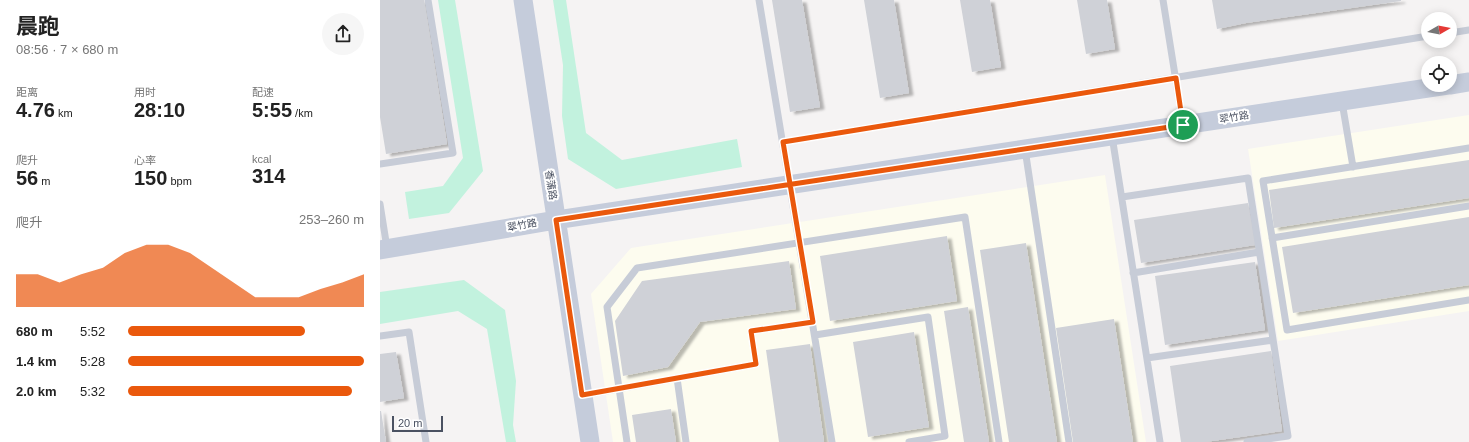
<!DOCTYPE html>
<html lang="zh">
<head>
<meta charset="utf-8">
<style>
	:root { --surface:#fff; --page:#f6f6f6; --text:#222; --muted:#767676; --accent:#ea580c }
	body { margin:0; font-family:Arial,"Noto Sans SC",sans-serif; background:var(--page); color:var(--text); height:100vh; display:flex; flex-direction:column; font-size:15px; white-space:nowrap }
	* { box-sizing:border-box; margin:0 }
	p { font-size:13px; color:var(--muted) }
	.icon { flex:none; width:22px; height:22px; fill:none; stroke:currentColor; stroke-width:2; stroke-linecap:round; stroke-linejoin:round }
	.map { position:relative; flex:1; overflow:hidden }
	.panel { display:flex; flex-direction:column; background:var(--surface); width:380px }
	.panel>* { flex:none }
	.needle { width:26px; rotate:81deg }
	.controls { position:absolute; left:1041px; top:12px; display:grid; gap:8px }
	.controls a { display:grid; place-items:center; width:36px; height:36px; border-radius:50%; background:var(--surface); box-shadow:0 2px 10px #0003; font-size:20px }
	.scale { position:absolute; left:12px; bottom:10px; width:51px; box-sizing:border-box; padding-left:4px; border:2px solid #4a5161; border-top:0; font-size:11px; line-height:14px; white-space:nowrap; color:#4a5161; -webkit-text-stroke:3px #fff; paint-order:stroke }
	.pin { position:absolute; display:grid; place-items:center; width:34px; height:34px; color:#fff; margin:-17px; border:2px solid #fff; border-radius:50%; box-shadow:0 1px 4px #0007 }
	.round { display:grid; place-items:center; flex:none; width:42px; height:42px; border-radius:21px; background:var(--page) }
	.summary { display:flex; align-items:center; justify-content:space-between; height:68px; padding:0 16px }
	h1 { font-size:22px; font-weight:700; line-height:30px }
	.stats { display:grid; grid-template-columns:repeat(3,1fr); gap:6px; height:68px; padding:4px 16px }
	.stats div { display:grid; align-content:center }
	.stats b { font-size:20px; font-weight:700 }
	.stats small { font-size:11px; font-weight:400 }
	.stats p { font-size:11px }
	.chart { height:112px; padding:8px 16px }
	.chart p { display:flex; justify-content:space-between }
	.chart svg { width:100%; height:72px; margin-top:4px; fill:var(--accent); opacity:.7 }
	ul { padding:0 16px; list-style:none; font-size:13px }
	li { display:grid; grid-template-columns:64px 48px 1fr; align-items:center; height:30px }
	li i { height:10px; border-radius:5px; background:var(--accent) }
	main { display:flex; flex:1; min-height:0 }
	.map>svg:first-child { display:block }
	.commercial { fill:#fdfcef }
	.green { fill:#c2f2de }
	.building { fill:#cfd1d7; filter:url(#shadow) }
	.lines { fill:none; stroke-linecap:round; stroke-linejoin:round }
	.lane { stroke:#c7ccd7; stroke-width:7 }
	.secondary { stroke:#c5ccdb; stroke-width:19 }
	.route-casing { stroke:#fff; stroke-width:8 }
	.route { stroke:#ea580c; stroke-width:5 }
	.labels { text-anchor:middle; dominant-baseline:central; stroke-width:4; stroke-linejoin:round; paint-order:stroke }
	.street-label { font-size:10px; fill:#4a5161; stroke:#fff }
</style>
</head>
<body>
<main>
<section class="panel">
<div class="summary"><div><h1>晨跑</h1><p>08:56 · 7 × 680 m</p></div><a class="round"><svg class="icon" aria-label="share" viewBox="0 0 24 24"><path d="M12 15V3M7 8l5-5 5 5M5 13v7h14v-7"/></svg></a></div>
<div class="stats">
<div><p>距离</p><b>4.76<small> km</small></b></div>
<div><p>用时</p><b>28:10</b></div>
<div><p>配速</p><b>5:55<small> /km</small></b></div>
</div>
<div class="stats">
<div><p>爬升</p><b>56<small> m</small></b></div>
<div><p>心率</p><b>150<small> bpm</small></b></div>
<div><p>kcal</p><b>314</b></div>
</div>
<div class="chart"><p><span>爬升</span>253–260 m</p>
<svg viewBox="0 0 160 44" preserveAspectRatio="none"><path d="M0 44V24L10 24L20 29L30 24L40 20L50 11L60 6L70 6L80 11L90 20L100 29L110 38L120 38L130 38L140 33L150 29L160 24V44z"/></svg>
</div>
<ul>
<li><b>680 m</b>5:52<i style="width:75%"></i></li>
<li><b>1.4 km</b>5:28<i style="width:100%"></i></li>
<li><b>2.0 km</b>5:32<i style="width:95%"></i></li>
</ul>
</section>
<div class="map">
<svg width="1089" height="442" viewBox="0 0 1089 442">
	<defs>
		<filter id="shadow"><feDropShadow dx="4.5" dy="2.5" stdDeviation="1" flood-color="#0004"/></filter>
	</defs>
	<rect width="100%" height="100%" fill="#f5f3f3"/>
	<!-- commercial -->
	<path class="commercial" d="M 1089,115 L 1089,311 L 898,341 L 868,149 Z
		M 725,175 L 766,442 L 233,442 L 211,294 L 251,248 Z"/>
	<!-- green -->
	<path class="green" d="M 58,0 L 75,0 L 103,171 L 69,213 L 29,219 L 25,192 L 63,186 L 83,158 Z
		M 173,0 L 186,0 L 206,133 L 242,160 L 357,139 L 362,167 L 236,189 L 188,159 L 182,116 L 183,65 Z
		M 84,280 L 125,310 L 136,381 L 133,425 L 136,442 L 126,442 L 107,329 L 78,311 L 0,324 L 0,292 Z"/>
	<!-- building -->
	<path class="building" d="M 0,0 L 44,0 L 67,144 L 6,154 L 0,117 Z
		M 392,0 L 422,0 L 440,107 L 410,112 Z
		M 484,0 L 514,0 L 529,93 L 500,98 Z
		M 580,0 L 610,0 L 621,67 L 592,72 Z
		M 697,0 L 727,0 L 735,49 L 706,54 Z
		M 832,0 L 1021,0 L 1021,1 L 866,23 L 837,29 Z
		M 1089,160 L 1089,198 L 894,228 L 889,190 Z
		M 868,203 L 875,245 L 761,263 L 754,220 Z
		M 1089,217 L 1089,285 L 913,313 L 902,247 Z
		M 567,236 L 577,301 L 450,321 L 440,256 Z
		M 646,243 L 677,442 L 629,442 L 600,250 Z
		M 409,261 L 416,309 L 320,322 L 288,367 L 243,376 L 235,321 L 262,281 Z
		M 875,262 L 885,330 L 785,345 L 775,276 Z
		M 588,307 L 609,442 L 584,442 L 564,311 Z
		M 734,319 L 753,442 L 693,442 L 676,328 Z
		M 534,332 L 549,427 L 488,437 L 473,342 Z
		M 430,344 L 444,442 L 399,442 L 386,350 Z
		M 891,351 L 902,431 L 825,442 L 801,442 L 790,366 Z
		M 16,352 L 24,398 L 0,402 L 0,354 Z
		M 291,409 L 296,442 L 256,442 L 252,415 Z
		M 0,411 L 1,411 L 6,442 L 0,442 Z"/>
	<g class="lines">
		<!-- lane -->
		<path class="lane" d="M 379,0 L 452,442
			M 783,0 L 803,125
			M 1070,33 L 1089,30
			M 962,102 L 973,167
			M 732,136 L 780,442
			M 403,142 L 1048,36
			M 1089,148 L 883,181 L 907,330 L 1089,300
			M 645,149 L 689,442
			M 0,164 L 73,153 L 48,0
			M 742,197 L 868,178 L 908,436 L 867,442
			M 0,204 L 7,248
			M 892,238 L 1089,206
			M 753,273 L 879,252
			M 435,335 L 548,317 L 565,436 L 529,442
			M 0,336 L 29,332 L 46,442
			M 767,358 L 893,340
			M 297,378 L 306,442
			M 204,395 L 376,364 L 371,331 L 433,322
			M 247,442 L 227,307 L 257,268 L 585,217 L 619,442"/>
		<!-- secondary -->
		<path class="secondary" d="M 143,0 L 210,442
			M 1070,85 L 1089,82
			M 0,250 L 176,220 L 1068,85"/>
	</g>
	<g class="lines">
		<defs>
			<path id="route" d="M 803,125 C 666,145 530,167 393,187 L 176,220 L 202,395 L 376,364 L 371,331 L 433,322 L 403,142 L 796,78 L 803,125"/>
		</defs>
		<!-- route casing -->
		<use href="#route" class="route-casing"/>
		<!-- route -->
		<use href="#route" class="route"/>
	</g>
	<g class="labels">
		<!-- street labels -->
		<g class="street-label">
			<text transform="translate(854 117) rotate(-9)">翠竹路</text>
			<text transform="translate(171 185) rotate(81)">香蒲路</text>
			<text transform="translate(142 225) rotate(-10)">翠竹路</text>
		</g>
	</g>
</svg>
<div class="controls">
<a><svg class="needle" viewBox="-14 -14 28 28"><path d="M0-13l5 13h-10z" fill="#e53935"/><path d="M0 13l5-13h-10z" fill="#767676"/></svg></a>
<a><svg class="icon" aria-label="locate" viewBox="0 0 24 24"><circle cx="12" cy="12" r="6"/><path d="M12 2v4M12 18v4M2 12h4M18 12h4"/></svg></a>
</div>
<div class="scale">20 m</div>
<div class="pin" style="left:803px;top:125px;background:#1e9e55"><svg class="icon" aria-label="arrive" viewBox="0 0 24 24"><path d="M6 21V4h12l-3 4 3 4H6"/></svg></div>
</div>
</main>
</body>
</html>
